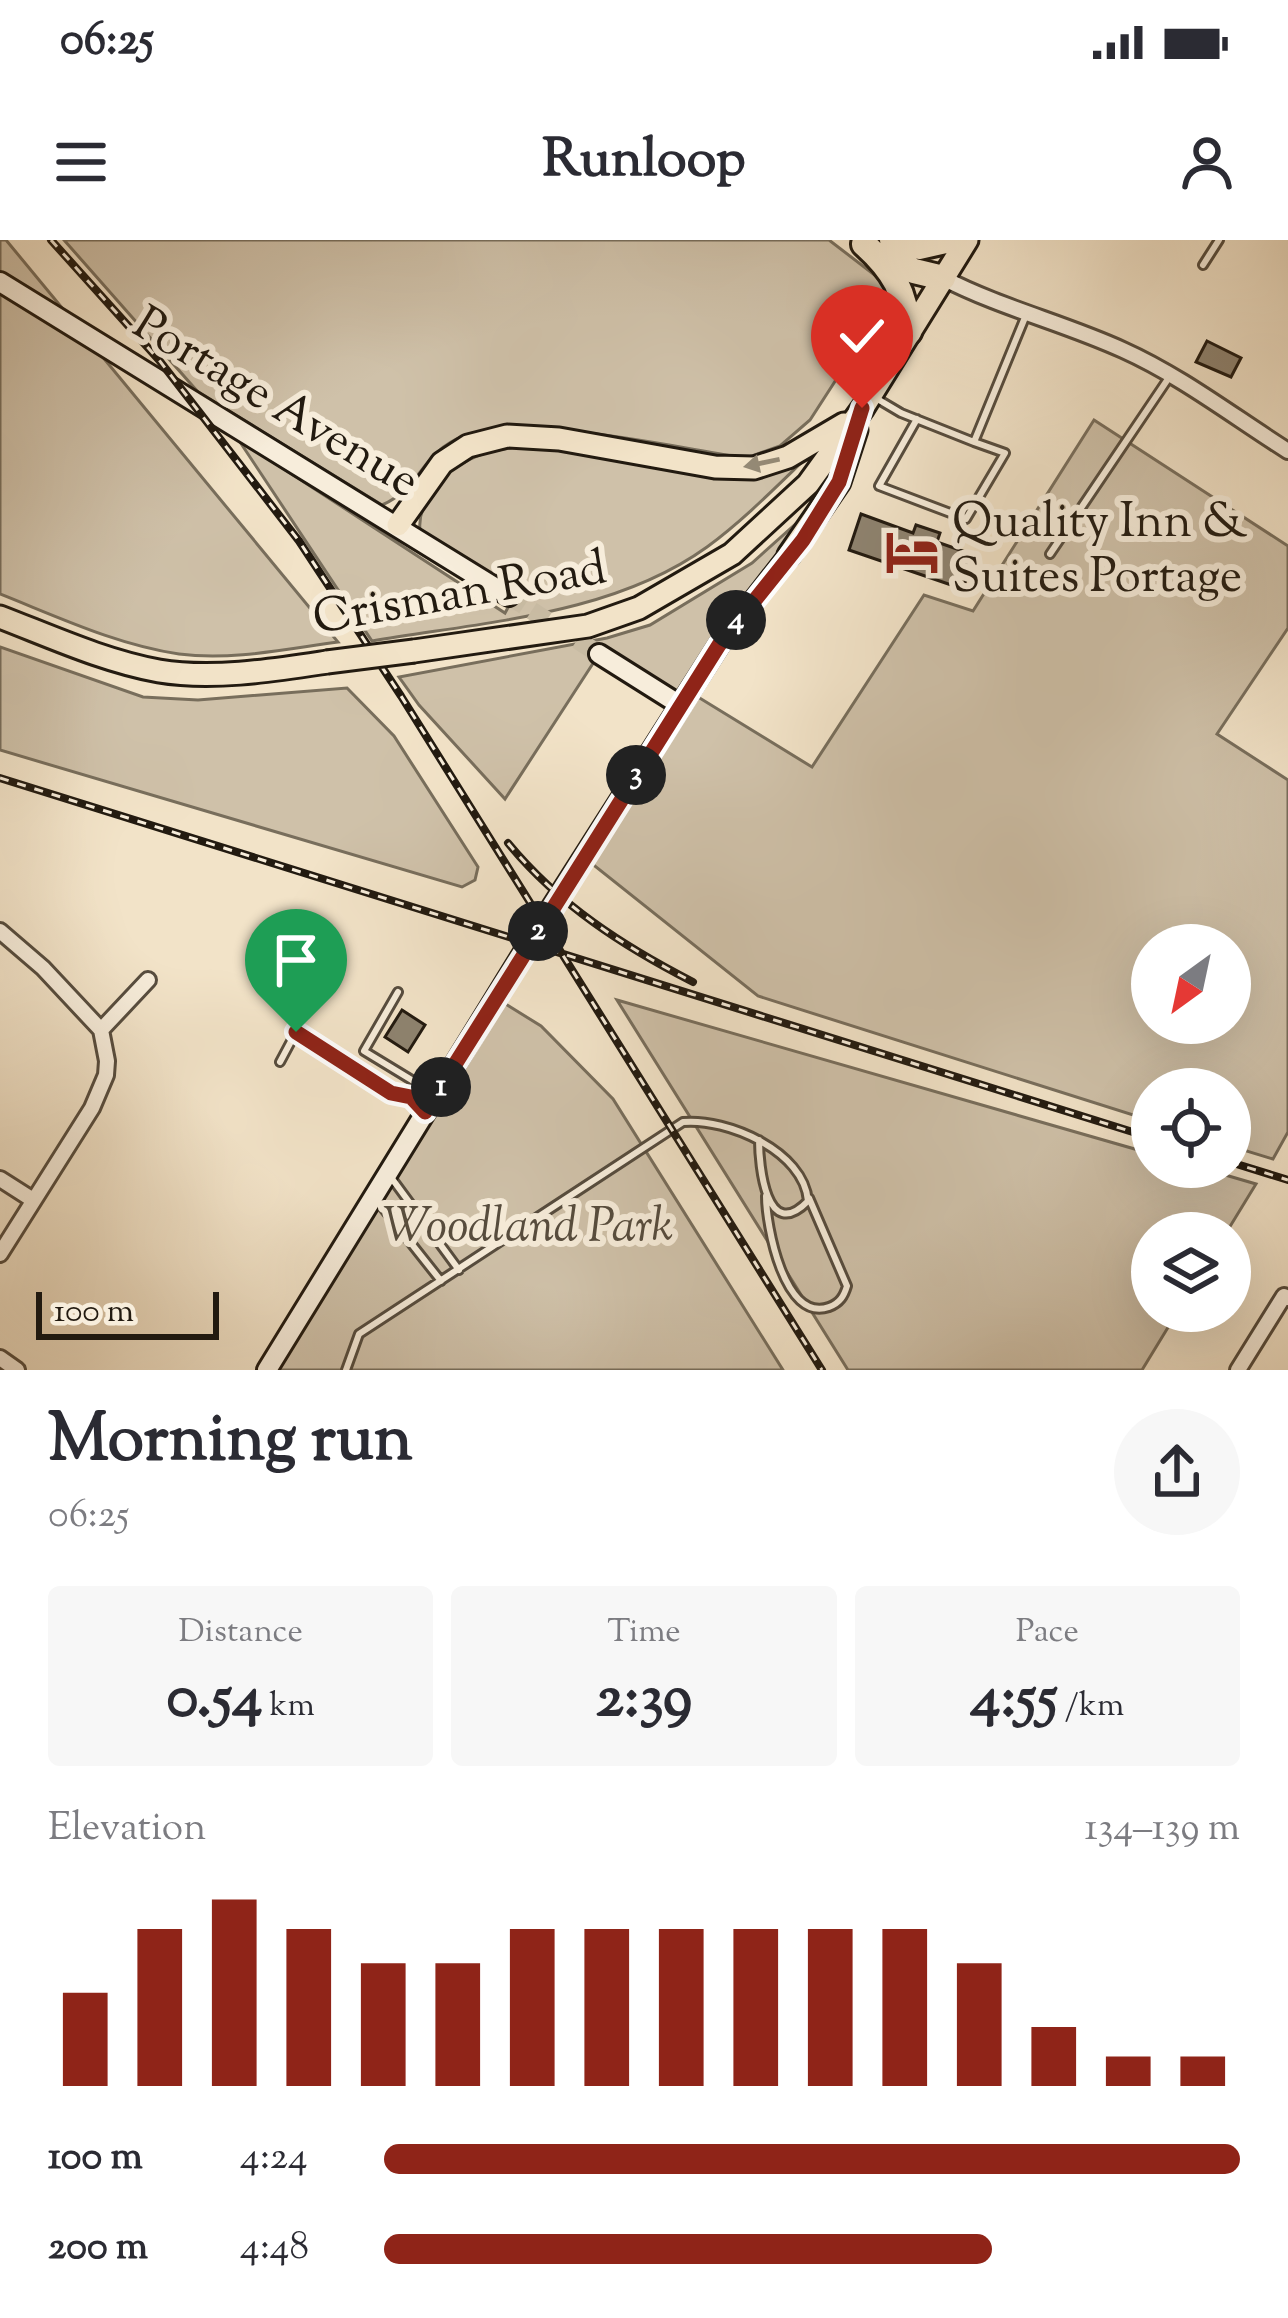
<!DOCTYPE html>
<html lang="en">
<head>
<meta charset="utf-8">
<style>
	:root { --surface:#fff; --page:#f7f7f7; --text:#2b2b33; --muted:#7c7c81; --accent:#8f2418 }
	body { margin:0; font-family:"Sorts Mill Goudy",serif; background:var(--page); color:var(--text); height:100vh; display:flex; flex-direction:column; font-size:45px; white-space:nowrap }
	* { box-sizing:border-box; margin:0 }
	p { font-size:39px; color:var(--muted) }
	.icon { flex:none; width:66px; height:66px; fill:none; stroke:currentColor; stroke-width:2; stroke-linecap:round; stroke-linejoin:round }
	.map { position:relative; height:1130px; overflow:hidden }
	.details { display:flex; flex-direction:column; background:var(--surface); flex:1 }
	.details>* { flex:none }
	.needle { width:78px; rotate:213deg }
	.fabs { position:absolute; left:1131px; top:684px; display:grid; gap:24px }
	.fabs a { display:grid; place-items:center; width:120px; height:120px; border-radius:50%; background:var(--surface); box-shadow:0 12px 48px #0002; font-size:60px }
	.scale { position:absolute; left:36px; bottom:30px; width:183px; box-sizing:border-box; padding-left:12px; border:6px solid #221a10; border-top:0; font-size:33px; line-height:42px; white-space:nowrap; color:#221a10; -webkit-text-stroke:9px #f7eddb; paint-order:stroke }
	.pin { position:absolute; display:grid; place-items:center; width:102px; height:102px; color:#fff; margin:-123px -51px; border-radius:50% 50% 50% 0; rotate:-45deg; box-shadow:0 0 12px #0007 }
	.pin .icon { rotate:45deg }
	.km { position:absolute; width:60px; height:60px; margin:-30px; border-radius:50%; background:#222; color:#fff; font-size:33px; line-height:60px; text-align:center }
	.round { display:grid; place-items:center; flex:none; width:126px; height:126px; border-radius:63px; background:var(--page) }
	.headline { display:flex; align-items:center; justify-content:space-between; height:204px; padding:0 48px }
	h1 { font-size:66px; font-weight:800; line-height:90px }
	.stats { display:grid; grid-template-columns:repeat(3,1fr); gap:18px; height:204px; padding:12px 48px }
	.stats div { display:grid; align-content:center; border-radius:12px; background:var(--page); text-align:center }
	.stats b { font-size:60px; font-weight:800 }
	.stats small { font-size:33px; font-weight:400 }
	.stats p { font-size:33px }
	.chart { height:336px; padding:24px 48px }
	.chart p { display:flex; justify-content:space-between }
	.chart svg { width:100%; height:216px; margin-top:12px; stroke:var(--accent); stroke-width:6 }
	ul { padding:0 48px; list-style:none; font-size:39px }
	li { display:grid; grid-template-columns:192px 144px 1fr; align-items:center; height:90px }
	li i { height:30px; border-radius:15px; background:var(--accent) }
	.status { display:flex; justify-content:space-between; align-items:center; height:84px; padding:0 60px; background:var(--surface); direction:ltr }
	.status svg { height:33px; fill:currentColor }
	header { display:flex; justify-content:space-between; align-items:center; height:156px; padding:0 48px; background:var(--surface); font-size:54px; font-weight:800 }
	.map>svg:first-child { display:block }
	.green { fill:#cfc1a9; stroke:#786e5c; stroke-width:3; fill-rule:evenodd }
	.building { fill:#8e8370; stroke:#221a10; stroke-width:3 }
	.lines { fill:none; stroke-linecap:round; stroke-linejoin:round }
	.secondary-tunnel { stroke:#c8bba3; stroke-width:18; stroke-dasharray:18 9; stroke-linecap:butt }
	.lane-casing { stroke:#564c3e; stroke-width:12 }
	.street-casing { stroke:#564c3e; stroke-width:20 }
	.secondary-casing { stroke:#221a10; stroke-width:24 }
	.primary-casing { stroke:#221a10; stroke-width:27 }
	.highway-casing { stroke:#221a10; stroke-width:30 }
	.lane { stroke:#f7eddb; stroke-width:6 }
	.street { stroke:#f7eddb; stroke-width:14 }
	.secondary { stroke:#f7eddb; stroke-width:18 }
	.primary { stroke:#f2e3c8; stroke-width:21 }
	.highway { stroke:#f2e3c8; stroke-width:24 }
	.rail-casing { stroke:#221a10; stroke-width:8 }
	.rail { stroke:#f7eddb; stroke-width:3; stroke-dasharray:9; stroke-linecap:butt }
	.primary-bridge-casing { stroke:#221a10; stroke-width:27; stroke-linecap:butt }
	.primary-bridge { stroke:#f2e3c8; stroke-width:21 }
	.oneway { fill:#948975 }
	.route-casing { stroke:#fff; stroke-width:24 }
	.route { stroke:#8f2418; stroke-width:15 }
	.labels { text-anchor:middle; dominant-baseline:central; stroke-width:12; stroke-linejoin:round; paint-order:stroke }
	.street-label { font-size:48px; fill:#221a10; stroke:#f7eddb }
	.poi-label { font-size:48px; fill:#221a10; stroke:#f7eddb; text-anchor:start }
	.park-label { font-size:48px; font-style:italic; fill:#564c3e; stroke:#f7eddb }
</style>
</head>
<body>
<div class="status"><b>06:25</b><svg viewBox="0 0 49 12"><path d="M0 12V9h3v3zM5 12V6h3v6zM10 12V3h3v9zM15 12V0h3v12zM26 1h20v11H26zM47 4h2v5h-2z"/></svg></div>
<header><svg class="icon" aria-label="menu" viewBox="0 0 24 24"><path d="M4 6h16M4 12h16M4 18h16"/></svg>Runloop<svg class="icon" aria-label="person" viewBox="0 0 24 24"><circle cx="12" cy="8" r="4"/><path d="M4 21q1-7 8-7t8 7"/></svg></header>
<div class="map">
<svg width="1288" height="1130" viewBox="0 0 1288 1130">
	<rect width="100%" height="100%" fill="#f2e3c8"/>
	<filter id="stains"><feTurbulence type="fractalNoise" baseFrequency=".00167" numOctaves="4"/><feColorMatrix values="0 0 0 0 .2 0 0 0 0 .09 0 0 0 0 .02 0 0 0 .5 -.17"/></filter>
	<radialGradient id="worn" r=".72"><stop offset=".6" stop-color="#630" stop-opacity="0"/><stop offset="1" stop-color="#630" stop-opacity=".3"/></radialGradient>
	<!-- green -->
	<path class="green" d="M 0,0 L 6,0 L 338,402 C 286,409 231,421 179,414 C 117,405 58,377 0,354 Z
		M 64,0 L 829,0 L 885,43 L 883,67 L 810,180 L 780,206 L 746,218 C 676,208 525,173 464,196 C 421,212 421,248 382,265 L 198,152 Z
		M 1094,180 L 1288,306 L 1288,388 L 1217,494 L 1288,540 L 1288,892 L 1273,919 L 1230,906 L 1230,849 L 1152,849 L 1152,881 L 758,756 L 591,623 L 698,457 L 812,527 L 924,355 L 973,371 ZM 1152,705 L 1230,705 L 1230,783 L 1152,783 Z
		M 238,199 L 505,373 L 516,353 L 420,290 C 418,272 428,255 440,241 C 507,171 629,229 713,236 C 746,239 772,231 803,221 C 772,251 741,282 707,307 C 613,375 483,382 372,401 Z
		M 810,271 L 721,387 L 679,454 L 603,408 L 505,559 L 419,465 L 399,437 L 607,398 L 650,385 L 752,323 Z
		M 0,407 L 143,457 L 198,460 L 347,448 L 394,496 L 478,627 L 475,640 L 462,647 L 0,510 Z
		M 617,760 L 1152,914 L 1152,927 L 1198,927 L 1256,944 L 1226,993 L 1152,993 L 1152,1071 L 1178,1071 L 1142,1130 L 848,1130 Z
		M 504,763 L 541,786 L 613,859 L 783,1130 L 271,1130 Z"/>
	<!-- building -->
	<path class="building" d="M 1207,101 L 1241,118 L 1231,137 L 1196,122 Z
		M 861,274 L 913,293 L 916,285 L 940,293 L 937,302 L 974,315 L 963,349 L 849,310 Z
		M 402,770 L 425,785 L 408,812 L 385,797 Z"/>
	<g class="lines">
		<!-- secondary-tunnel -->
		<path class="secondary-tunnel" d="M 509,356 L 599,414"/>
		<defs>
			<path id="lane" d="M 1203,25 L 1219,0
				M 874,157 L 901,173 L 974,202 L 1026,75
				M 917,179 L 879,246 L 966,279 L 1005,213 L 974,202
				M 1050,314 L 1170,136
				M 398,752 L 364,811 L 433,853
				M 280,822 L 296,792 L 391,853 L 411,857 L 422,870
				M 390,936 L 459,1030
				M 766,956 C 766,985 784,1083 829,1067 C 840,1063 844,1056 847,1046 L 809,958
				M 376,959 L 441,1041
				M 346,1130 L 359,1094 L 683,882 C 727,878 804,911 808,961 C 766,1004 759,925 759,900"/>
			<path id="street" d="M 943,38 C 1001,68 1064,83 1123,110 C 1181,136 1234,177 1288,211
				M 0,691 L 43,728 L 101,790 L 107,821 L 106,835 L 92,868 L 0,1014
				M 101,790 L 148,740
				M 0,939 L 33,960
				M 0,1118 L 17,1130
				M 1238,1130 L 1284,1056 L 1288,1058"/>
			<path id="secondary" d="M 0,42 L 509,356
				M 599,414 L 680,465
				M 267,1130 L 543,681 L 719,405 L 789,315"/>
			<path id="primary" d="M 398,285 L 442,223 L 468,206 L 507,196 L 559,199 L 715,227 L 754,228 L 788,217 L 844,184
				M 789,315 L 839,242 L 856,190
				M 0,377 C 52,397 104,421 159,431 C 213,440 274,430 327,422
				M 414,411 L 588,386 L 639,368 L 732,314 L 808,244 L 863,168 L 967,0"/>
			<path id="highway" d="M 892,0 L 919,7 L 950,0
				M 864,4 C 894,31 905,52 909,92
				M 884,15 L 914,31 L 943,38"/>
		</defs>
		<!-- lane casing -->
		<use href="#lane" class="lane-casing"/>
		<!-- street casing -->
		<use href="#street" class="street-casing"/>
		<!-- secondary casing -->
		<use href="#secondary" class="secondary-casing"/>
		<!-- primary casing -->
		<use href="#primary" class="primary-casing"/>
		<!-- highway casing -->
		<use href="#highway" class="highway-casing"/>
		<!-- lane -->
		<use href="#lane" class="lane"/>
		<!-- street -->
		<use href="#street" class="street"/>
		<!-- secondary -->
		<use href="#secondary" class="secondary"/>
		<!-- primary -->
		<use href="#primary" class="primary"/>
		<!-- highway -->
		<use href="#highway" class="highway"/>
		<defs>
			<path id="rail" d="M 51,0 L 159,120 L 299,301 L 401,456 L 822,1130
				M 0,538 L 1152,898
				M 508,603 C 559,665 623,706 693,742
				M 1230,922 L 1288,940"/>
		</defs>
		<!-- rail casing -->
		<use href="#rail" class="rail-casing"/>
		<!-- rail -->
		<use href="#rail" class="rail"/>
		<defs>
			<path id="primary-bridge" d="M 327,422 L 414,411"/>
		</defs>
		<!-- primary-bridge casing -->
		<use href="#primary-bridge" class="primary-bridge-casing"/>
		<!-- primary-bridge -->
		<use href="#primary-bridge" class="primary-bridge"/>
	</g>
	<!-- one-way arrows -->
	<defs><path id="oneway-solid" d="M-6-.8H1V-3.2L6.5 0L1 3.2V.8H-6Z" transform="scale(3)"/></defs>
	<use class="oneway" href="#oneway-solid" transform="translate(762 223) rotate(168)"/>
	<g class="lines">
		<defs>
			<path id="route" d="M 296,792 L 391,853 L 411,857 L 425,872 L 719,405 L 803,300 L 839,242 L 862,168"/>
		</defs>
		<!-- route casing -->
		<use href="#route" class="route-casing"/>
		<!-- route -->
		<use href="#route" class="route"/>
	</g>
	<!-- icons -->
	<defs>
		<symbol id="hotel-bare" viewBox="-9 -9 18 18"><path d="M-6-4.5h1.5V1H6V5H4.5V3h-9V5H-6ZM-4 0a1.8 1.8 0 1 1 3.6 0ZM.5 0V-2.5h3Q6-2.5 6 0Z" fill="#8f2418" stroke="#f7eddb" stroke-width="2.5" paint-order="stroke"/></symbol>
	</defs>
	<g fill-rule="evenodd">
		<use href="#hotel-bare" x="874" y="274" width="76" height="76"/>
	</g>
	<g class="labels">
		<!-- street labels -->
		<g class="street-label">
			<text transform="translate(275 165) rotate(31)">Portage Avenue</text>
			<text transform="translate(460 356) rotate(-10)">Crisman Road</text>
		</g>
		<!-- poi labels -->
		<g class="poi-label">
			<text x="952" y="284">Quality Inn &amp;<tspan x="952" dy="55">Suites Portage</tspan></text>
		</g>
		<!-- park labels -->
		<g class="park-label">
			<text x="528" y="988">Woodland Park</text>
		</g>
	</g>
	<rect width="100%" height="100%" filter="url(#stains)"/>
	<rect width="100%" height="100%" fill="url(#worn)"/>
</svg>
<div class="fabs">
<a><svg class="needle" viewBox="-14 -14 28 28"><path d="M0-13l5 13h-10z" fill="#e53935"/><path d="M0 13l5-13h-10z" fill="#7c7c81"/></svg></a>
<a><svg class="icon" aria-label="locate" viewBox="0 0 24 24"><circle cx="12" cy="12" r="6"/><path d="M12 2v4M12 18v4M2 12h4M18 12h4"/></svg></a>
<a><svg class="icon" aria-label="layers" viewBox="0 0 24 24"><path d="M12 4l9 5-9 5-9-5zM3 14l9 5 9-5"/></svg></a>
</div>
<div class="scale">100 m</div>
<div class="pin" style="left:296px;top:792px;background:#1e9e55"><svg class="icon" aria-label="arrive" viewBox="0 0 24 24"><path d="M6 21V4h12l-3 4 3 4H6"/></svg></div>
<div class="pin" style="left:862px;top:168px;background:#d93025"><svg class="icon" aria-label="check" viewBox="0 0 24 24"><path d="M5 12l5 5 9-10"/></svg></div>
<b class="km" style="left:441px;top:847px">1</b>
<b class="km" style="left:538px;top:691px">2</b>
<b class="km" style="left:636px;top:535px">3</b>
<b class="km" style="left:736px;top:380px">4</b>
</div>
<section class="details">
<div class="headline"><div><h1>Morning run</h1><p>06:25</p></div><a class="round"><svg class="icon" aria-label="share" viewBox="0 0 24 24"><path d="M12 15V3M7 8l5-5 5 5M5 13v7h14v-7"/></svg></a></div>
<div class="stats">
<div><p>Distance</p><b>0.54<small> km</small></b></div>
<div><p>Time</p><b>2:39</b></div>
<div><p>Pace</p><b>4:55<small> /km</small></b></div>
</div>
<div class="chart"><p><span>Elevation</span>134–139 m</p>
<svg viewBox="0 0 160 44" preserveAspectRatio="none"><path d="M5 44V25M15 44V12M25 44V6M35 44V12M45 44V19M55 44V19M65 44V12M75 44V12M85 44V12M95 44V12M105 44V12M115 44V12M125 44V19M135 44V32M145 44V38M155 44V38"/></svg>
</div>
<ul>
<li><b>100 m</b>4:24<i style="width:100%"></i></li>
<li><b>200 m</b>4:48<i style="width:71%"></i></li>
</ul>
</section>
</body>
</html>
